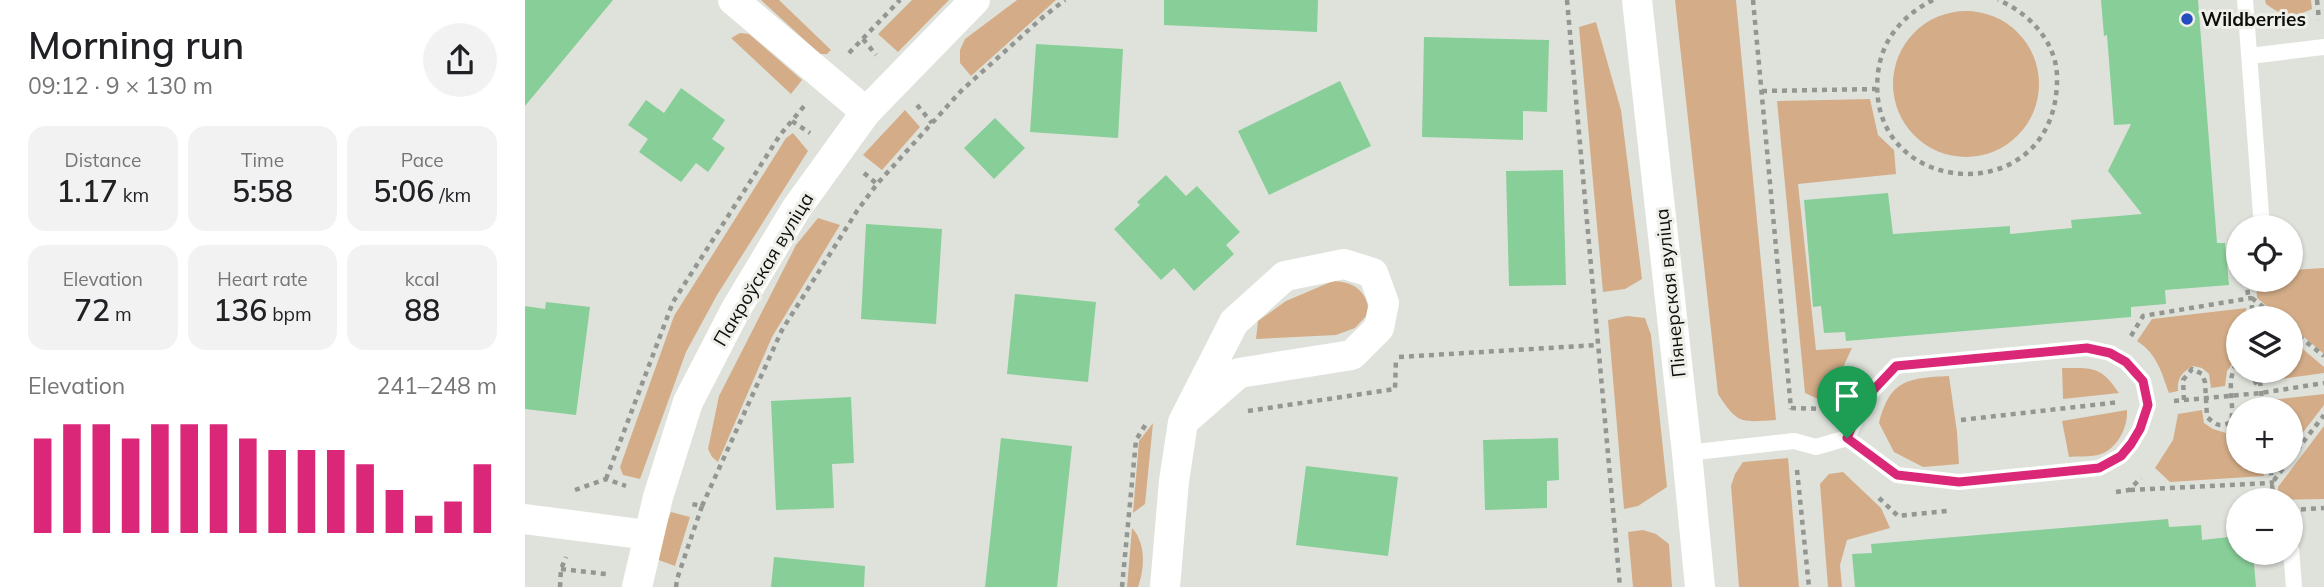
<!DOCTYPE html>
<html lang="en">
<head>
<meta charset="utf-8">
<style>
	:root { --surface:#fff; --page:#f2f2f2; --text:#202124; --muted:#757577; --accent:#db2777 }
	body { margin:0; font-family:Mulish,sans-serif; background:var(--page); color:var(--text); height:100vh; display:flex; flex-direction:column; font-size:26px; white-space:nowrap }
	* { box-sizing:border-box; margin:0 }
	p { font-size:23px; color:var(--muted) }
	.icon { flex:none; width:38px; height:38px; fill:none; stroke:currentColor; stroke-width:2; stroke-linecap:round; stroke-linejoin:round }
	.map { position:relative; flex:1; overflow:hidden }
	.sheet { display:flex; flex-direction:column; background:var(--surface); width:525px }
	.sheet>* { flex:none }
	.tools { position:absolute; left:1701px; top:215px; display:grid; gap:14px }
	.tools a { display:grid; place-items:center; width:77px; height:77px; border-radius:50%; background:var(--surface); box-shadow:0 2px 5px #0004; font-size:35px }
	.pin { position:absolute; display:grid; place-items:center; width:60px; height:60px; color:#fff; margin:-72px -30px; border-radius:50% 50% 50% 0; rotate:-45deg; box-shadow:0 0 7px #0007 }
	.pin .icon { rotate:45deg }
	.round { display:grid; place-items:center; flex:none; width:74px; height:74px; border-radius:37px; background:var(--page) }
	.headline { display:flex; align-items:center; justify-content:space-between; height:119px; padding:0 28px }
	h1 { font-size:38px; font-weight:600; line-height:52px }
	.metrics { display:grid; grid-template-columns:repeat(3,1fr); gap:10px; height:119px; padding:7px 28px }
	.metrics div { display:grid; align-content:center; border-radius:18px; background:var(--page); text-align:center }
	.metrics b { font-size:30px; font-weight:600 }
	.metrics small { font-size:19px; font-weight:400 }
	.metrics p { font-size:19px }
	.chart { height:196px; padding:14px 28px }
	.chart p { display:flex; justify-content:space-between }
	.chart svg { width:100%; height:126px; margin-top:7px; stroke:var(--accent); stroke-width:6 }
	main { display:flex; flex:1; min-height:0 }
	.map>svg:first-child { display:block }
	.green { fill:#d4ad88 }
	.building { fill:#88ce98 }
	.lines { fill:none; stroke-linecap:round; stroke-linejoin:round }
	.path { stroke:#939691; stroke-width:4.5; stroke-dasharray:5 5; stroke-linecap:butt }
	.lane { stroke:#fff; stroke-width:16 }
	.street { stroke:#fff; stroke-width:30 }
	.route-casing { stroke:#fff; stroke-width:14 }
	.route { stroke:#db2777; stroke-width:9 }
	.poi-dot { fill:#244ebd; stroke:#edefe8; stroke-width:2.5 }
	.labels { text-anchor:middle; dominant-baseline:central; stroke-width:6; stroke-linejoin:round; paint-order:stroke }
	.poi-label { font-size:19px; font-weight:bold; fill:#0c0d0b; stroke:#edefe8; text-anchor:start }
	.street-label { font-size:19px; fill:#0c0d0b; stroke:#edefe8 }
</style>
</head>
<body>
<main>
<section class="sheet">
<div class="headline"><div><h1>Morning run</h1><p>09:12 · 9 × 130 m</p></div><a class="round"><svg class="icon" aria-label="share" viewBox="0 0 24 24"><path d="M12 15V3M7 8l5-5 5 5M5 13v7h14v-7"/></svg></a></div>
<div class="metrics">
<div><p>Distance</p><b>1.17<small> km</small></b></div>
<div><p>Time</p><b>5:58</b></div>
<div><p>Pace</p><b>5:06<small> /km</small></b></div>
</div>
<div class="metrics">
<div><p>Elevation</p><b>72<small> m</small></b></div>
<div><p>Heart rate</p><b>136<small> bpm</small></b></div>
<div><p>kcal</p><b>88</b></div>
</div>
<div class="chart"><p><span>Elevation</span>241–248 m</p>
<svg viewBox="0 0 160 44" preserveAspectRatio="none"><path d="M5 44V11M15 44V6M25 44V6M35 44V11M45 44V6M55 44V6M65 44V6M75 44V11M85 44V15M95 44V15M105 44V15M115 44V20M125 44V29M135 44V38M145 44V33M155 44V20"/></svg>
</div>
</section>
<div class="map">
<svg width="1799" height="587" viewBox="0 0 1799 587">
	<rect width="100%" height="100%" fill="#dfe2db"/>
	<!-- green -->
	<path class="green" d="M 236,0 L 254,0 L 306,50 L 302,54 L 295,54 Z
		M 387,0 L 424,0 L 373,52 L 353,34 Z
		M 492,0 L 531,0 L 446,76 L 435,63 L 435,50 L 440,39 Z
		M 1150,0 L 1211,0 L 1251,420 C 1216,422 1213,425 1193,394 Z
		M 1740,0 L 1786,0 L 1787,9 C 1768,18 1757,16 1741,4 Z
		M1368 84a73 73 0 1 1 146 0a73 73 0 1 1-146 0Z
		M 1071,22 L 1096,110 L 1117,279 L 1100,289 L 1078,292 L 1054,27 Z
		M 215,33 L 224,34 L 277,80 L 266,94 L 206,38 Z
		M 1345,99 L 1353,135 L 1369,150 L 1371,174 L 1273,184 L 1291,350 L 1327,348 L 1307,391 L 1293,399 L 1280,393 L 1252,101 Z
		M 380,110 L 395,127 L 357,170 L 338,155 Z
		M 268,133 L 283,151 L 192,295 L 161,352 L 115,479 L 98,475 L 95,467 L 149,316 L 261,138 Z
		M 293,218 L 315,225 L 247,337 L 193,462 L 187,457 L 183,449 L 194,396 L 271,245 Z
		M 1799,268 L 1799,354 L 1766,326 L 1766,318 L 1756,318 L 1732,298 L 1731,280 L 1766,280 L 1766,270 Z
		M 808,281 C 830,282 842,291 844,313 L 830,328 L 811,335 L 731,339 L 733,321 L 761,301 Z
		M 1721,308 L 1722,318 L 1713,318 L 1713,362 L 1708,363 L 1702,371 L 1700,386 L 1686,388 L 1684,374 L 1677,368 L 1668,366 C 1657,372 1652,378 1653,391 L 1644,393 C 1636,371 1632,354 1612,341 L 1627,319 Z
		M 1102,316 L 1120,318 L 1126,335 L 1142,487 L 1113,506 L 1099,509 L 1083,320 Z
		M 1766,339 L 1799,367 L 1799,373 L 1742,381 L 1740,371 L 1766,371 Z
		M 1537,368 C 1568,368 1576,366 1594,393 L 1538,399 Z
		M 1424,376 L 1432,432 L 1434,464 L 1398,467 L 1369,452 L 1354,423 C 1365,380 1382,378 1424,376 Z
		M 1799,394 L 1799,405 L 1766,448 L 1766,410 L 1747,409 L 1746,400 Z
		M 1602,410 C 1603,428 1592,450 1573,455 C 1564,457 1553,456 1544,457 L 1537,421 Z
		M 1677,410 L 1679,423 L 1688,429 L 1701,433 L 1711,426 L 1713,420 L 1713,462 L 1737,462 L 1739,476 L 1645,482 L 1630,468 L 1648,440 L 1653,414 Z
		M 628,423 L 620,504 L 608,513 L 614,441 Z
		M 1799,426 L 1799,499 L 1754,500 L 1753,487 Z
		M 1263,458 L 1274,587 L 1214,587 L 1206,486 L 1210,474 L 1218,462 Z
		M 1318,472 L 1356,508 L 1365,528 L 1322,540 L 1315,565 L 1317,587 L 1303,587 L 1295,484 L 1304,474 Z
		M 146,512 L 165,517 L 150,566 L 128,558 Z
		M 607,528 C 621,543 620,568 613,587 L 602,587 Z
		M 1118,530 L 1131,534 L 1144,544 L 1147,587 L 1108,587 L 1103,532 Z"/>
	<!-- building -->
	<path class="building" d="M 0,0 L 88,0 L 0,106 Z
		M 639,0 L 793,0 L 792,32 L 639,25 Z
		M 1576,0 L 1673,0 L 1692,243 L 1700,243 L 1704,285 L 1640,290 L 1641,304 L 1606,307 L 1606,317 L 1321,341 L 1320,332 L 1299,333 L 1296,306 L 1288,307 L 1279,200 L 1363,193 L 1368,234 L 1485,226 L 1485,234 L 1547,228 L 1546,220 L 1617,214 L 1583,171 L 1606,124 L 1589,125 L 1582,35 L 1579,36 Z
		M 899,37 L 1024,40 L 1022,112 L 998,111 L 998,140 L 897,137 Z
		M 511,44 L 598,49 L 593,138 L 505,132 Z
		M 815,81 L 846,146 L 744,195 L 713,131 Z
		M 156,88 L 200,120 L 187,139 L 200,148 L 183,172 L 171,163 L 156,182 L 114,152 L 123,139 L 103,125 L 121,100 L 139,113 Z
		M 470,118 L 500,148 L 469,179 L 439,148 Z
		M 1038,170 L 1041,285 L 984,286 L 981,171 Z
		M 641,175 L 661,196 L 672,186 L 715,232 L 701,245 L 709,254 L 669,291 L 649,268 L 636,280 L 589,229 L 615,205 L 612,202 Z
		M 341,224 L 417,229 L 411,324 L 336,319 Z
		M 490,294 L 571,302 L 563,382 L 482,374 Z
		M 21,302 L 65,307 L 51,415 L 0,409 L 0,306 L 20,309 Z
		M 326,397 L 329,463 L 307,464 L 309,508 L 251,510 L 246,401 Z
		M 476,438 L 547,446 L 532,587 L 460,587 Z
		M 1033,438 L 1034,480 L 1022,481 L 1022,508 L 960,510 L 958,440 Z
		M 781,466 L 873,477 L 863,556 L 771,545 Z
		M 1643,519 L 1644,527 L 1676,525 L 1677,540 L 1713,536 L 1713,553 L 1728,553 L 1731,587 L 1330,587 L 1327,554 L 1347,553 L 1346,544 Z
		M 249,557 L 340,566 L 339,587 L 246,587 Z"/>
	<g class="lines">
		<!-- path -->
		<path class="path" d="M 1042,0 L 1095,587
			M 1228,0 L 1266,409
			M 1408,0 C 1378,15 1357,39 1353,73 C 1338,200 1535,214 1532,76 C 1531,41 1503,12 1473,0
			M 1792,0 L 1794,20
			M 338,39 L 351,55
			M 324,53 L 375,0
			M 1237,91 L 1351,89
			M 392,105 L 407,123
			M 267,121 L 285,133
			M 339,173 L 352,184
			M 1721,280 L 1723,295 L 1752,318
			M 1766,330 L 1799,356
			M 1606,336 L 1618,316 L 1726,298 L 1728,318
			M 874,357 L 1073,345
			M 1725,371 L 1734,389
			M 1734,371 L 1738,410
			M 1659,400 L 1658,380 L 1667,369 L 1677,374 L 1680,382 L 1682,417 C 1691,425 1695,428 1706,422 C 1710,403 1701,386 1710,366 L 1713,366
			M 1649,401 L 1736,393 L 1799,383
			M 1266,408 L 1304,409 L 1306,407
			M 723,411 L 870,389 L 871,358
			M 1436,420 L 1595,402
			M 1766,458 L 1799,415
			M 1272,470 L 1284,587
			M 81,479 L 148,302 L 255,135 L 280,105
			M 50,490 L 81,479 L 101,486
			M 1605,490 L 1747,483 L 1745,462
			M 1591,492 L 1604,490 L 1616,478
			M 1354,498 L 1373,516 L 1422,511
			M 1748,500 L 1747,483 L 1763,462
			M 177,506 L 257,330 L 332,211 L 352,184 L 436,91 L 518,17 L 540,0
			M 1766,510 L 1799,508
			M 36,569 L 81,574
			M 35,587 L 36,569 L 41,557
			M 151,587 L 152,579 L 177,506 L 167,504
			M 597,587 L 611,440 L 621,424"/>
		<!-- lane -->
		<path class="lane" d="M 1720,0 L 1737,228
			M 1724,56 L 1799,47
			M 1162,453 L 1269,441 L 1291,447 L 1322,438 L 1372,475 L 1434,482 L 1574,468 L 1596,456 L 1606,444 L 1615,429 L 1623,405 L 1618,381 L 1601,362 L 1585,353 L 1562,348 L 1371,366 L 1339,400 L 1322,438
			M 1766,549 L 1769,587"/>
		<!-- street -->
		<path class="street" d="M 208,0 L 341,112
			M 1112,0 L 1162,453 L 1175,587
			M 0,519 L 123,535
			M 112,587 L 133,497 L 163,402 L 211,309 L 271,209 L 341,112 L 450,0
			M 640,587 L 649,481 L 658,422 L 709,322 L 760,276 L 819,264 L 848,273 L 859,303 L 854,328 L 827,355 L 714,373 L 658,422"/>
	</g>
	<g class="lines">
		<defs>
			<path id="route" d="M 1562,348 L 1585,353 L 1601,362 L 1618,381 L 1623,405 L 1615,429 L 1606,444 L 1596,456 L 1574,468 L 1434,482 L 1372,475 L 1322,438 L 1339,400 L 1371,366 Z"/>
		</defs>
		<!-- route casing -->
		<use href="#route" class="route-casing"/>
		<!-- route -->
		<use href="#route" class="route"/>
	</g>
	<!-- markers -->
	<circle class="poi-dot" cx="1662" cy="19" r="7"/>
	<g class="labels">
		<!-- poi labels -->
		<g class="poi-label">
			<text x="1676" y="19">Wildberries</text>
		</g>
		<!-- street labels -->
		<g class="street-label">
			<text transform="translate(238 269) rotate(-59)">Пакроўская вуліца</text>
			<text transform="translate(1145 293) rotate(-96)">Піянерская вуліца</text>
		</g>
	</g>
</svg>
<div class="tools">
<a><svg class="icon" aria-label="locate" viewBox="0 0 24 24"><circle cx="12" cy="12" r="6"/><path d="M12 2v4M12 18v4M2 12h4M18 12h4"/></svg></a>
<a><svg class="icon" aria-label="layers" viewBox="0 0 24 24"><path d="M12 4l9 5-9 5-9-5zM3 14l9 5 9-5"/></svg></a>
<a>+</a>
<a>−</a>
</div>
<div class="pin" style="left:1322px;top:438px;background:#1e9e55"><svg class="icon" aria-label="arrive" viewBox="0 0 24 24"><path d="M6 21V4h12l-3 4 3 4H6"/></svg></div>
</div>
</main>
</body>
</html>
